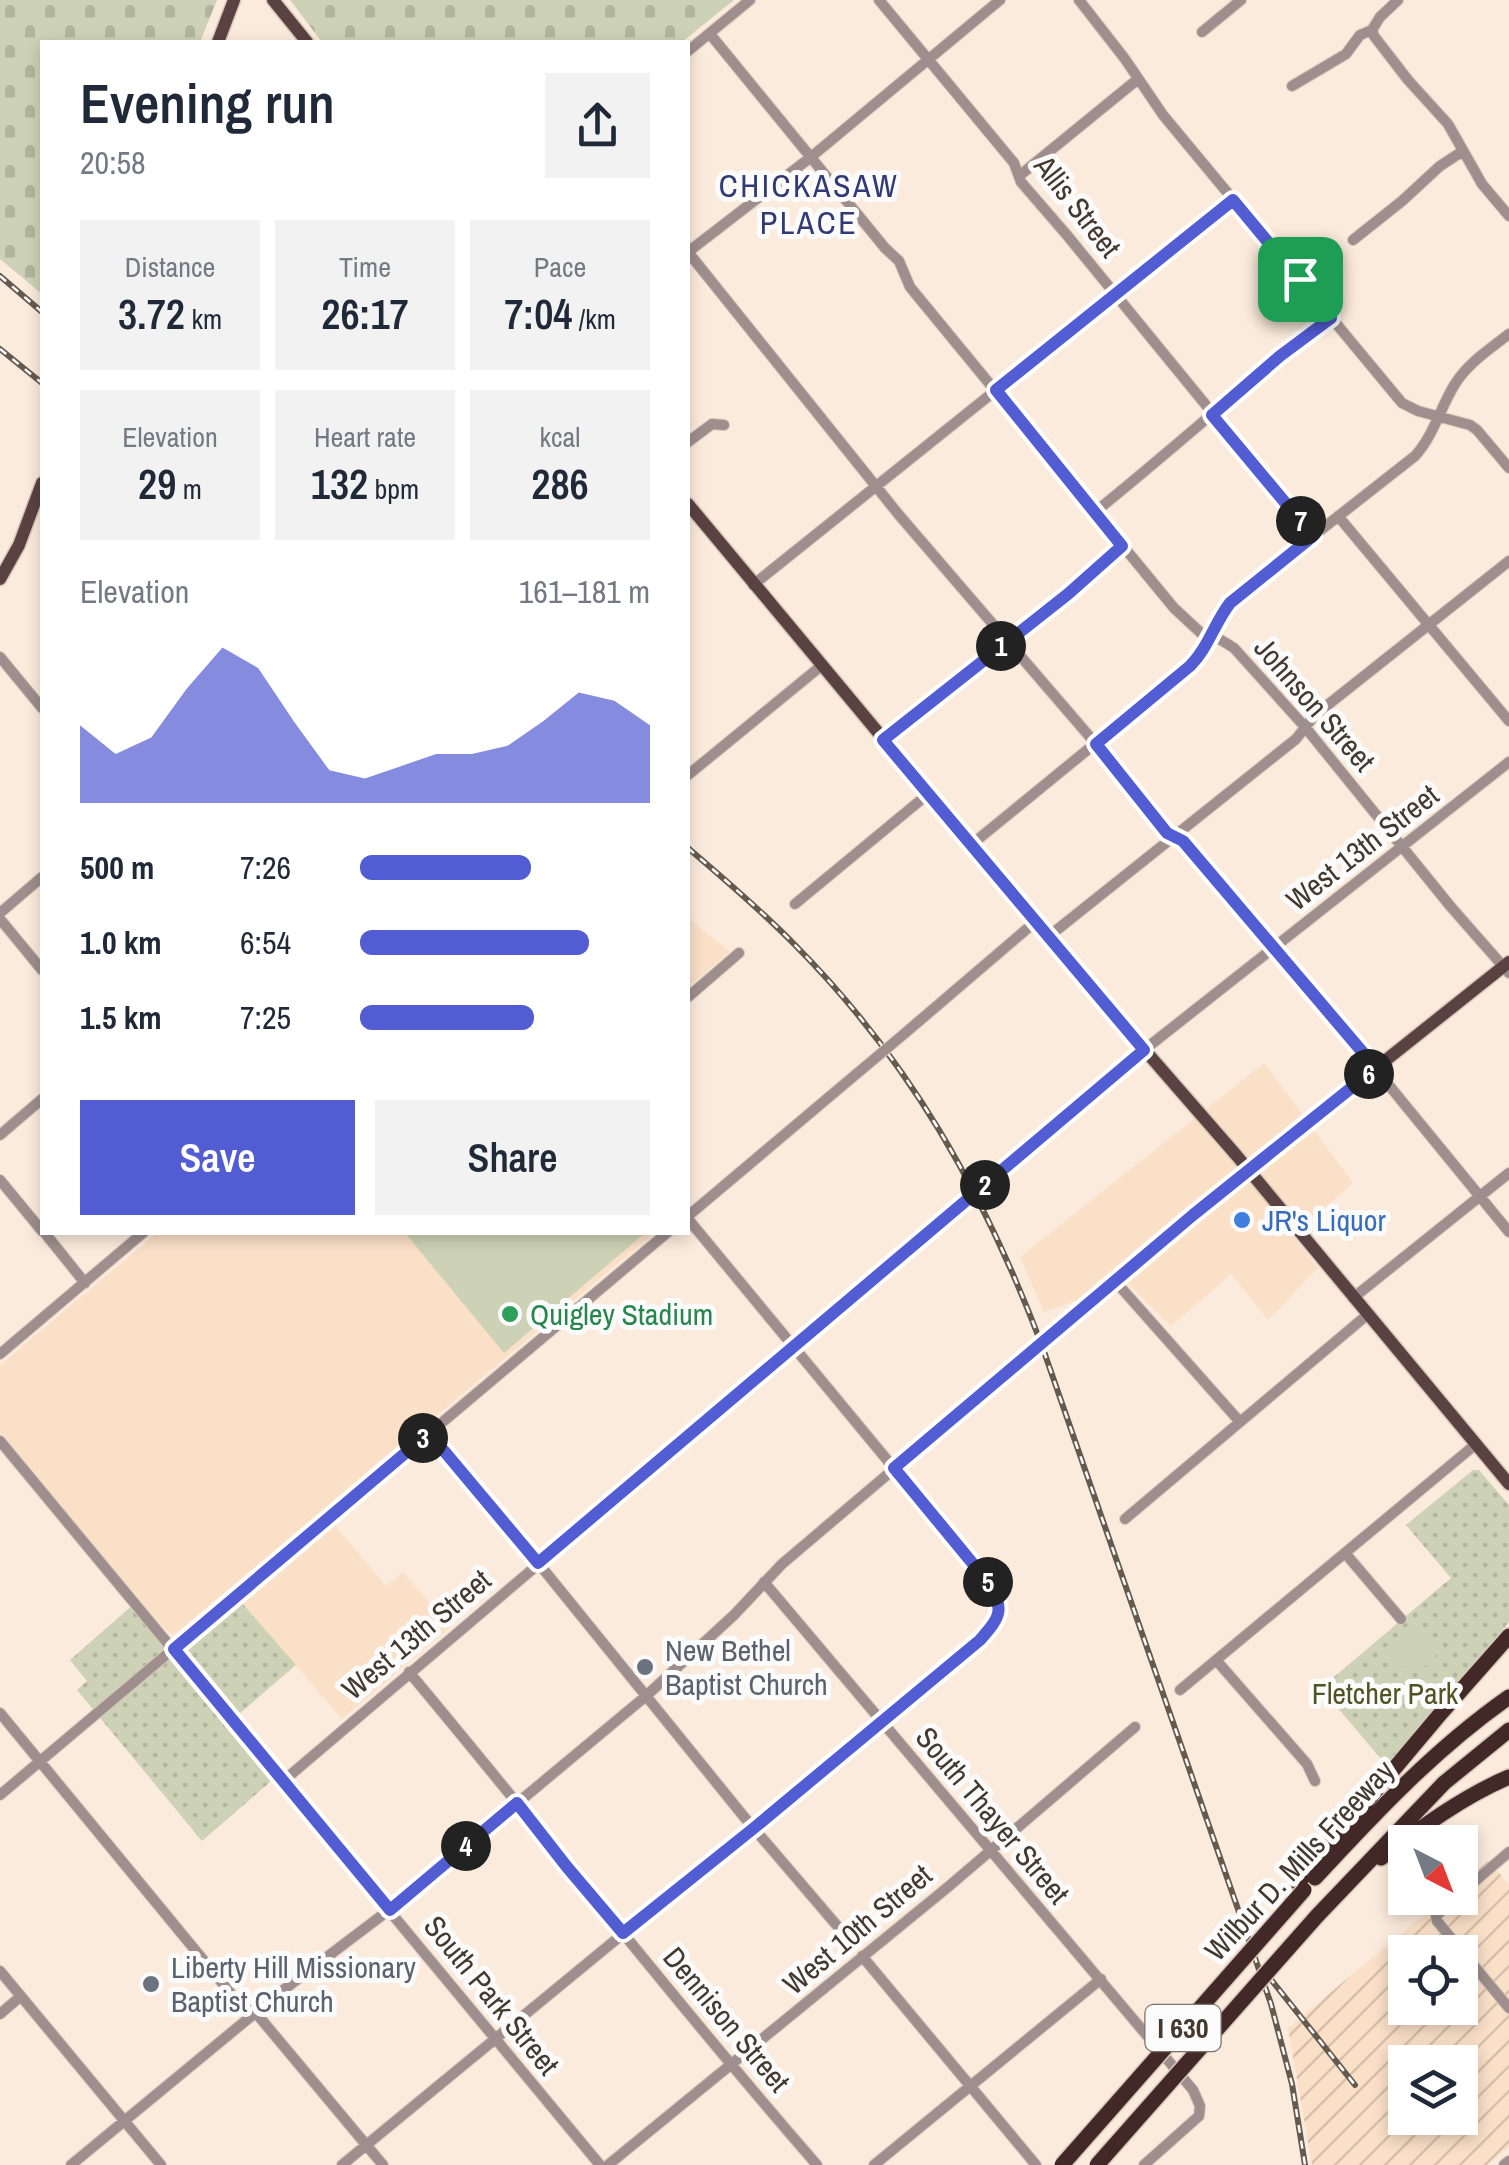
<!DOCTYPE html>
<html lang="en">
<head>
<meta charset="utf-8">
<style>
	:root { --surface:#fff; --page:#f2f2f3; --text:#1f2937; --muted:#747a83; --accent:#525cd3 }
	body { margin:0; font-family:"Archivo Narrow",sans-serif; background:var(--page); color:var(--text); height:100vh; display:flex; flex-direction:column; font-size:38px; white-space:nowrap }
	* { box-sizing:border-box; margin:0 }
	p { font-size:32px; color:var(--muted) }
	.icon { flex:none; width:55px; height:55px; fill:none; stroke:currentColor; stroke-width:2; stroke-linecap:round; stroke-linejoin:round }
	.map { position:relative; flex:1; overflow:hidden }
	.panel { position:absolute; left:40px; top:40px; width:650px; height:1195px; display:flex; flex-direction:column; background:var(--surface); border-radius:0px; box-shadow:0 5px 15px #0003 }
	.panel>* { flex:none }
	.needle { width:65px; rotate:138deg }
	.tools { position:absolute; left:1388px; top:1825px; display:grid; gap:20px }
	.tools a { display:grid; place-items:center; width:90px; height:90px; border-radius:0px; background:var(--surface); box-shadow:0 5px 15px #0003; font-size:50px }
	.pin { position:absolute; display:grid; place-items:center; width:85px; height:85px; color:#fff; margin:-42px; border-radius:20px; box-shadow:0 5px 15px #0006 }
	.km { position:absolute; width:50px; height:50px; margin:-25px; border-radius:50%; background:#222; color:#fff; font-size:28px; line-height:50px; text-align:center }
	.round { display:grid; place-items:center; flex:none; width:105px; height:105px; border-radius:0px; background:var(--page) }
	.overview { display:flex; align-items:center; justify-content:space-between; height:170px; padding:0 40px }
	h1 { font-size:55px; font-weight:600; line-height:75px }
	.figures { display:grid; grid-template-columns:repeat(3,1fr); gap:15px; height:170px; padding:10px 40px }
	.figures div { display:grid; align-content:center; border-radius:0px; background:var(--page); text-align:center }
	.figures b { font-size:42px; font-weight:600 }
	.figures small { font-size:28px; font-weight:400 }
	.figures p { font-size:28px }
	.chart { height:280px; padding:20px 40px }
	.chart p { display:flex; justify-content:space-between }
	.chart svg { width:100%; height:180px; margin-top:10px; fill:var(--accent); opacity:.7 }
	.button { display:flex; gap:20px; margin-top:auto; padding:20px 40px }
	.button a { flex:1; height:115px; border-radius:0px; background:var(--accent); color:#fff; font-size:40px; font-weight:600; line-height:115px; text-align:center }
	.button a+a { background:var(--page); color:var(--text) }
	ul { padding:0 40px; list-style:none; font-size:32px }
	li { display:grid; grid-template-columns:160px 120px 1fr; align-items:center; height:75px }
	li i { height:25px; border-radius:12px; background:var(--accent) }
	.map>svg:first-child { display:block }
	.built { fill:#fbe0c8 }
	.industrial { fill:url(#industrial-furrows); fill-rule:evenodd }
	.cemetery { fill:url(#cemetery-stones) }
	.park { fill:url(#park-dots) }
	.pitch { fill:#cdd2b6 }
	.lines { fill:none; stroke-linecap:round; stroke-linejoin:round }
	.minor-casing { stroke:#d6c7b9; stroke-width:12 }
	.major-casing { stroke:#d6c7b9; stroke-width:15 }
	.highway-casing { stroke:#d6c7b9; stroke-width:18 }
	.minor { stroke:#9e8e8e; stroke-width:10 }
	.major { stroke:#5b4242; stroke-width:12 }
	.highway { stroke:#432828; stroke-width:15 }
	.rail-casing { stroke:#655a4f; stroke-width:6 }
	.rail { stroke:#fbfbfb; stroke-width:2.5; stroke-dasharray:8; stroke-linecap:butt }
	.minor-bridge-casing { stroke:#d6c7b9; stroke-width:12; stroke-linecap:butt }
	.highway-bridge-casing { stroke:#d6c7b9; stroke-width:18; stroke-linecap:butt }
	.minor-bridge { stroke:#9e8e8e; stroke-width:10 }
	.highway-bridge { stroke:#432828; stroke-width:15 }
	.route-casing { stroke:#fff; stroke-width:20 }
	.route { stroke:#525cd3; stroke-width:12 }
	.shop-dot { fill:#3f7fe0; stroke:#fbfbfb; stroke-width:4 }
	.leisure-dot { fill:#2e9e5b; stroke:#fbfbfb; stroke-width:4 }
	.worship-dot { fill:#6b7280; stroke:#fbfbfb; stroke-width:4 }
	.labels { text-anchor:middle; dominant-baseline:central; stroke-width:10; stroke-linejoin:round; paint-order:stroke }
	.shield { fill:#fbfbfb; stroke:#7a736c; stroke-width:2.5 }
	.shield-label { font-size:28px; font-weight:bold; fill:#43392f }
	.street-label { font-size:30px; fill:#43392f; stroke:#fbfbfb }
	.shop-label { font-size:30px; fill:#366cbe; stroke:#fbfbfb; text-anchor:start }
	.leisure-label { font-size:30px; fill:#27864d; stroke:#fbfbfb; text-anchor:start }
	.worship-label { font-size:30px; fill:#5b616d; stroke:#fbfbfb; text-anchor:start }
	.park-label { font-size:30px; fill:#4e5423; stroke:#fbfbfb }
	.neighbourhood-label { font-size:32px; letter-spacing:2.5px; fill:#323a75; stroke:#fbfbfb }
</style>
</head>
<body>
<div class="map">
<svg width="1509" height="2165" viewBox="0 0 1509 2165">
	<defs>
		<pattern id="industrial-furrows" width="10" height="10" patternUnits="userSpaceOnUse" patternTransform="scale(2.5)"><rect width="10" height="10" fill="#fbe0c8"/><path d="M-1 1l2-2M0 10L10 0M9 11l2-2" fill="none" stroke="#d8c1ac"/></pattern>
		<pattern id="cemetery-stones" width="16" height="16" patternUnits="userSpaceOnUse" patternTransform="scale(2.5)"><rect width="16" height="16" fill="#cdd2b6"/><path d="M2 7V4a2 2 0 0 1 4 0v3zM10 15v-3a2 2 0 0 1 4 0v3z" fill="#b1b59d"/></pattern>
		<pattern id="park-dots" width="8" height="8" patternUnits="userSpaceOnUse" patternTransform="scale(2.5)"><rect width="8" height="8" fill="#cdd2b6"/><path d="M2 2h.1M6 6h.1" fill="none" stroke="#b1b59d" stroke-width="1.8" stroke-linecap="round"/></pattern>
	</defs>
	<rect width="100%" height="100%" fill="#fbebdc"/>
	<!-- built -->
	<path class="built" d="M 688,918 L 730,952 L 688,987 Z
		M 1264,1063 L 1353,1183 L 1293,1236 L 1318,1268 L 1268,1320 L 1231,1274 L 1171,1326 L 1127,1283 L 1044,1312 L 1020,1257 Z
		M 157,1233 L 654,1233 L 233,1587 L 236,1596 L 228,1590 L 175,1634 L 170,1634 L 160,1624 L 0,1433 L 0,1365 Z
		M 334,1524 L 386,1586 L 403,1572 L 450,1627 L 342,1719 L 243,1604 Z"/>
	<!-- industrial -->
	<path class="industrial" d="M 1488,1861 L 1509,1884 L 1509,2147 L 1487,2165 L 1312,2165 L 1288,2028 L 1444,1898 L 1460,1898 L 1460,1884 ZM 1405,1952 L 1460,1952 L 1460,2008 L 1405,2008 ZM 1405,2062 L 1460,2062 L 1460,2118 L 1405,2118 Z"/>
	<!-- cemetery -->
	<path class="cemetery" d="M 0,0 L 217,0 L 200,42 L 42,42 L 42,294 L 0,259 Z
		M 290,0 L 734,0 L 682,42 L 322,42 Z"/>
	<!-- park -->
	<path class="park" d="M 1473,1470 L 1479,1470 L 1509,1505 L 1509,1622 L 1386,1765 L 1321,1688 L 1451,1578 L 1406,1525 Z
		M 236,1596 L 296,1665 L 232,1720 L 277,1776 L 202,1841 L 77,1690 L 87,1681 L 70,1660 L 135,1603 L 174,1649 Z"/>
	<!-- pitch -->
	<path class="pitch" d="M 405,1233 L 645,1233 L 504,1353 Z
		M 1410,1629 L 1416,1629 L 1439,1651 C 1423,1676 1409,1674 1389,1655 Z"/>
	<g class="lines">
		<defs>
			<path id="minor" d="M 879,0 L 1014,163 L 1021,182 L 1066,234 L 1313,536
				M 1079,0 L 1125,59 L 1163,115 L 1402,403 L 1418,411 L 1470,425 L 1477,430 L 1509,468
				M 1372,30 L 1374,36 L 1408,80 L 1448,124 L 1482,184 L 1509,216
				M 1202,32 L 1241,0
				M 710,34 L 885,248 L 899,261 L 910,287 L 1174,608 L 1202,634 L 1221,640 L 1234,648 L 1305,727 L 1451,907 L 1509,973
				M 688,51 L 750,0
				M 1292,86 L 1346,54 L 1360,35 L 1372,30 L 1380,17 L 1398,0
				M 1019,176 L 1138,79
				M 1353,240 L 1402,201 L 1440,166 L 1463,151
				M 688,252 L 899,515 L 1096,744 L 1167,833 L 1183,841 L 1324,1006 L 1509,1232
				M 688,252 L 811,157 L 1000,0
				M 688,442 L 712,424 L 724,425
				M 1095,512 C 1175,448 1249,379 1331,318
				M 1338,516 L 1509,721
				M 753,585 L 1233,200
				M 0,657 L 42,708
				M 883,740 L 1067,594 L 1122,546
				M 688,775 L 821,666
				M 971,845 L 1190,666 C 1211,645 1216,616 1238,595 L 1415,456 C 1434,435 1440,408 1455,384 C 1468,363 1490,349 1509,334
				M 795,904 L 928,794
				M 0,913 L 42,877
				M 0,919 L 42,970
				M 1048,937 L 1296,739 L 1315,715 L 1509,561
				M 688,997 L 739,953
				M 904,1034 L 1035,922
				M 0,1135 L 42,1099
				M 0,1180 L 42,1231
				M 985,1185 L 1144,1050 L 1509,762
				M 688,1216 L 829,1097
				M 44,1232 L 85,1283
				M 1115,1281 L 1240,1422
				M 1353,1298 L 1509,1173
				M 1058,1329 L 1248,1170
				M 0,1354 L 144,1232
				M 429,1433 L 531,1554 L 745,1818 L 851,1942
				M 0,1441 L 600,2165
				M 1125,1519 L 1367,1315
				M 1345,1553 L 1401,1619
				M 764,1582 L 1193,2090 L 1200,2106 L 1199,2116 L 1144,2165
				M 1216,1660 L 1307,1764 L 1315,1781
				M 409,1672 C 546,1836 677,2004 817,2165
				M 1180,1690 L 1476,1444
				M 0,1713 L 242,2007 L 256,2013 L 383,2165
				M 282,1782 L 926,1235
				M 0,1795 L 668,1232
				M 1460,1894 L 1509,1852
				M 1456,1898 L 1436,1916 L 1437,1921 L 1509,2008
				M 862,1956 L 1036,2165
				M 0,1971 L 161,2165
				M 0,2014 L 21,1996
				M 71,2165 L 278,1994 L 389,1910 L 646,1696 L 734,1615 L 782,1564 L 987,1390
				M 342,2165 L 980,1640 C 1001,1616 1005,1610 988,1582 L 688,1219
				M 608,2165 L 948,1887 L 1135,1727
				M 874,2165 L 1101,1979
				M 1504,2165 L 1509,2161"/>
			<path id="major" d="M 273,0 L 307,42
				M 218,42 L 234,0
				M 688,504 L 1089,986 L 1237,1156 L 1509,1484
				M 0,579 L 19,545 L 42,483
				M 1248,1170 L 1509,962"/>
			<path id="highway" d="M 1381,1858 C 1422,1827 1462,1797 1509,1777
				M 1315,1878 C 1375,1813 1436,1748 1509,1697
				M 1298,1883 L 1441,1713 L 1509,1636
				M 1317,1916 L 1444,1783 L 1509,1730"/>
		</defs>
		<!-- minor casing -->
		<use href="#minor" class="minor-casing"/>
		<!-- major casing -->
		<use href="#major" class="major-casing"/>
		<!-- highway casing -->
		<use href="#highway" class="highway-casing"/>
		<!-- minor -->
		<use href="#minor" class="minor"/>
		<!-- major -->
		<use href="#major" class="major"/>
		<!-- highway -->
		<use href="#highway" class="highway"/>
		<defs>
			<path id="rail" d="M 0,276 L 42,312
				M 0,349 L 42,383
				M 688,848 C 724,879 761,910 795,945 C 910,1061 983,1191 1041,1343 L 1271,2004 L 1292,2084 L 1305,2165
				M 1269,1977 L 1355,2085"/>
		</defs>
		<!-- rail casing -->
		<use href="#rail" class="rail-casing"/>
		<!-- rail -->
		<use href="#rail" class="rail"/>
		<defs>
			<path id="minor-bridge" d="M 829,1097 L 904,1034
				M 926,1235 L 985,1185
				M 987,1390 L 1058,1329"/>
			<path id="highway-bridge" d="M 1062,2165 L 1304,1890
				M 1097,2165 L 1317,1916"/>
		</defs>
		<!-- minor-bridge casing -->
		<use href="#minor-bridge" class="minor-bridge-casing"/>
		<!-- highway-bridge casing -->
		<use href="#highway-bridge" class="highway-bridge-casing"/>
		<!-- minor-bridge -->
		<use href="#minor-bridge" class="minor-bridge"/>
		<!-- highway-bridge -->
		<use href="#highway-bridge" class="highway-bridge"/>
	</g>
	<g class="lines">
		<defs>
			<path id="route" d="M 1233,200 L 1331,318 L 1280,356 L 1212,415 L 1313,536 L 1230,603 C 1214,624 1208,648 1190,666 L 1096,744 L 1167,833 L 1183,841 L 1376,1068 L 1193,1215 L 894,1468 L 988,1582 C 1005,1610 1001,1616 980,1640 L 754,1828 L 623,1933 L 567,1867 L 517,1803 L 390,1910 L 174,1649 L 429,1433 L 538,1563 L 1144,1050 L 883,740 L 1068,594 L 1122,546 L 996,390 Z"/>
		</defs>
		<!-- route casing -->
		<use href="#route" class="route-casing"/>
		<!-- route -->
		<use href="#route" class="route"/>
	</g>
	<!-- markers -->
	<circle class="shop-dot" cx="1242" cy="1220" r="10"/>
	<circle class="leisure-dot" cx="510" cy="1314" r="10"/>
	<g class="worship-dot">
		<circle cx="645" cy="1667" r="10"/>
		<circle cx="151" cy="1984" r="10"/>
	</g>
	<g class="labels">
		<!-- shield labels -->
		<rect class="shield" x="1145.5" y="2005" width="75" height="46" rx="8"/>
		<g class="shield-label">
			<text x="1183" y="2028">I 630</text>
		</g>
		<!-- street labels -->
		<g class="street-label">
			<text transform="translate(1078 206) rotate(52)">Allis Street</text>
			<text transform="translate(1315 704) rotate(49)">Johnson Street</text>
			<text transform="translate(1362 847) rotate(-38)">West 13th Street</text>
			<text transform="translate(416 1634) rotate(-40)">West 13th Street</text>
			<text transform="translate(993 1815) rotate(50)">South Thayer Street</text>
			<text transform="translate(1299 1860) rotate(-47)">Wilbur D. Mills Freeway</text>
			<text transform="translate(857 1929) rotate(-40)">West 10th Street</text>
			<text transform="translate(492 1995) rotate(51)">South Park Street</text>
			<text transform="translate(727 2019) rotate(50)">Dennison Street</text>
		</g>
		<!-- shop labels -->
		<g class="shop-label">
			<text x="1262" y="1220">JR's Liquor</text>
		</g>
		<!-- leisure labels -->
		<g class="leisure-label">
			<text x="530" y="1314">Quigley Stadium</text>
		</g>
		<!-- worship labels -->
		<g class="worship-label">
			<text x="665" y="1650">New Bethel<tspan x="665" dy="34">Baptist Church</tspan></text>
			<text x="171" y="1967">Liberty Hill Missionary<tspan x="171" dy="34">Baptist Church</tspan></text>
		</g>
		<!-- park labels -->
		<g class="park-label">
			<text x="1385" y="1693">Fletcher Park</text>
		</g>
		<!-- neighbourhood labels -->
		<g class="neighbourhood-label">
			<text x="809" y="185">CHICKASAW<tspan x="809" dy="37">PLACE</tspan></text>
		</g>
	</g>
</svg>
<div class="tools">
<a><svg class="needle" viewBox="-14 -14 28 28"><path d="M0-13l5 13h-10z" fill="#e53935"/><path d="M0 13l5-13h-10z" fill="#747a83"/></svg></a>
<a><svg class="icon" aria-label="locate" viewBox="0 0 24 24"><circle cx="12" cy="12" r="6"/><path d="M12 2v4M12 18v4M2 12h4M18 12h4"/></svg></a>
<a><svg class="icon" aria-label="layers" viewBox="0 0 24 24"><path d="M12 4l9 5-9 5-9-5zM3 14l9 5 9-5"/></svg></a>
</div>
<div class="pin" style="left:1300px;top:279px;background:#1e9e55"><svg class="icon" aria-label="arrive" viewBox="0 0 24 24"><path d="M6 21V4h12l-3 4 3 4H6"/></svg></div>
<b class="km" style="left:1001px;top:646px">1</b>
<b class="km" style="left:985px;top:1185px">2</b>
<b class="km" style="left:423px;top:1438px">3</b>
<b class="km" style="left:466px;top:1846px">4</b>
<b class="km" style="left:988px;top:1582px">5</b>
<b class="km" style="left:1369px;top:1074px">6</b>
<b class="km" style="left:1301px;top:521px">7</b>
<section class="panel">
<div class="overview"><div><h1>Evening run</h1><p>20:58</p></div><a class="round"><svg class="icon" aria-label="share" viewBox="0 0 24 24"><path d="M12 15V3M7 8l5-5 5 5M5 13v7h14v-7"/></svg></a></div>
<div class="figures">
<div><p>Distance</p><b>3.72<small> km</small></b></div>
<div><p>Time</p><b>26:17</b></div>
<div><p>Pace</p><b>7:04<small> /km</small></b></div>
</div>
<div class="figures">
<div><p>Elevation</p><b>29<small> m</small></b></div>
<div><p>Heart rate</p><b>132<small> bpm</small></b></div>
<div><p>kcal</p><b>286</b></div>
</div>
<div class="chart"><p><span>Elevation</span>161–181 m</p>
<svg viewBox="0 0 160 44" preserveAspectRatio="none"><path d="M0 44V25L10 32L20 28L30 16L40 6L50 11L60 24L70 36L80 38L90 35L100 32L110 32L120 30L130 24L140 17L150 19L160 25V44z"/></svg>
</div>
<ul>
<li><b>500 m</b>7:26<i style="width:59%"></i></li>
<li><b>1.0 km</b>6:54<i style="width:79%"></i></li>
<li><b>1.5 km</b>7:25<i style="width:60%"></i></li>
</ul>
<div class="button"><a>Save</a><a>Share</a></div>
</section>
</div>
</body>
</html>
